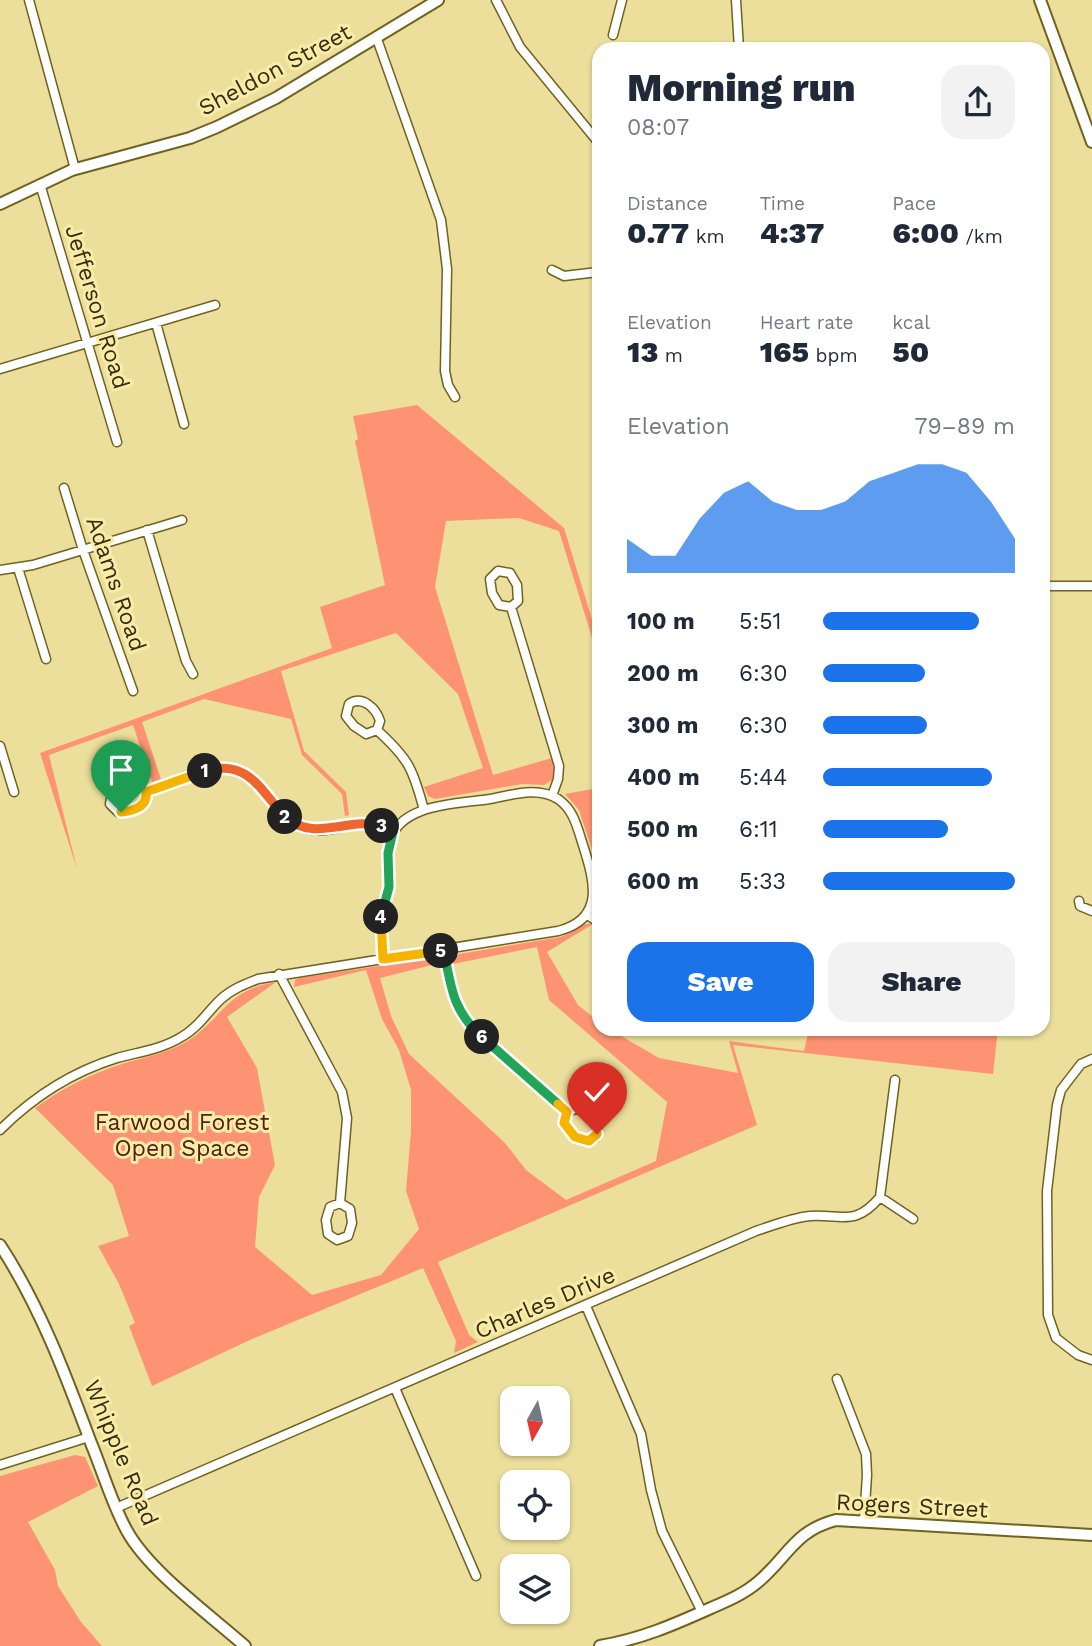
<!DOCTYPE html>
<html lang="en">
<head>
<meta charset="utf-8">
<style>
	:root { --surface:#fff; --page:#f2f2f3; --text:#1f2937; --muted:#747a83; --accent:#1a73e8 }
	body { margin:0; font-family:"Work Sans",sans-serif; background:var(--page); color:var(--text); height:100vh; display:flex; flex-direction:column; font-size:26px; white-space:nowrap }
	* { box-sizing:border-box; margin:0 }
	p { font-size:23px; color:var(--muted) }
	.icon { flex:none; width:38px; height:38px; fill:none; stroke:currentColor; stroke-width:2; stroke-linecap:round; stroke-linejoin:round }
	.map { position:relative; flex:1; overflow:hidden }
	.side { position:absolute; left:592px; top:42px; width:458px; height:994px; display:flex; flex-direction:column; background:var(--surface); border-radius:21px; box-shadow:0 2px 5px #0004 }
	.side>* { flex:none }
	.needle { width:46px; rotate:188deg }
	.buttons { position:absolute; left:500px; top:1386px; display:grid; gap:14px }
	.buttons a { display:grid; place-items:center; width:70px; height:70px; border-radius:14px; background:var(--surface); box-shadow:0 2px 5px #0004; font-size:35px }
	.pin { position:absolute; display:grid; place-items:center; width:60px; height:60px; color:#fff; margin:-72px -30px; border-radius:50% 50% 50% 0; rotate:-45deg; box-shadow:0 0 7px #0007 }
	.pin .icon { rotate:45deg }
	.km { position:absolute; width:35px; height:35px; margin:-18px; border-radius:50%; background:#222; color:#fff; font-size:19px; line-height:35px; text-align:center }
	.round { display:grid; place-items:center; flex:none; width:74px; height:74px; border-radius:21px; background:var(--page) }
	.headline { display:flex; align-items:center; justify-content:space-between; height:119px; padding:0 35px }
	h1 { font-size:38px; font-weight:800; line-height:52px }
	.figures { display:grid; grid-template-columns:repeat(3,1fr); gap:10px; height:119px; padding:7px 35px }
	.figures div { display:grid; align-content:center }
	.figures b { font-size:30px; font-weight:800 }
	.figures small { font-size:19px; font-weight:400 }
	.figures p { font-size:19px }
	.chart { height:196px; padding:14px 35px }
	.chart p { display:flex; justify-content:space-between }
	.chart svg { width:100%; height:126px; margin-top:7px; fill:var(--accent); opacity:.7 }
	.action { display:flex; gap:14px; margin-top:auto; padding:14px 35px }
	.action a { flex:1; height:80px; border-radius:21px; background:var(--accent); color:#fff; font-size:28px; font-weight:800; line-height:80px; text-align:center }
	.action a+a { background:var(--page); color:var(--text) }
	ul { padding:0 35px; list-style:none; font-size:23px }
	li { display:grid; grid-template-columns:112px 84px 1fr; align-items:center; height:52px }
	li i { height:18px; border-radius:9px; background:var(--accent) }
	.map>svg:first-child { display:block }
	.green { fill:#fd9372 }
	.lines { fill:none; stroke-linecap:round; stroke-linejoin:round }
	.street-casing { stroke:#70631f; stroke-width:11 }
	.secondary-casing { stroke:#70631f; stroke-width:14 }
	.street { stroke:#fff; stroke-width:8 }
	.secondary { stroke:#fff; stroke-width:10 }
	.split-1-casing { stroke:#fff; stroke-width:14 }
	.split-2-casing { stroke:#fff; stroke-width:14 }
	.split-3-casing { stroke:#fff; stroke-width:14 }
	.split-4-casing { stroke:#fff; stroke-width:14 }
	.split-5-casing { stroke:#fff; stroke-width:14 }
	.split-6-casing { stroke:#fff; stroke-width:14 }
	.split-7-casing { stroke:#fff; stroke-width:14 }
	.split-8-casing { stroke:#fff; stroke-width:14 }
	.split-1 { stroke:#f5b400; stroke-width:9 }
	.split-2 { stroke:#f0652b; stroke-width:9 }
	.split-3 { stroke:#f0652b; stroke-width:9 }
	.split-4 { stroke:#22a559; stroke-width:9 }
	.split-5 { stroke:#f5b400; stroke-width:9 }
	.split-6 { stroke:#22a559; stroke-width:9 }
	.split-7 { stroke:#22a559; stroke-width:9 }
	.split-8 { stroke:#f5b400; stroke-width:9 }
	.labels { text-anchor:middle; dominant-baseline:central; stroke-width:6; stroke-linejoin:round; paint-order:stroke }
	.street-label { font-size:23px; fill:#342f13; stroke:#faeca7 }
	.park-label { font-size:23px; fill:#502112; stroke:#faeca7 }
</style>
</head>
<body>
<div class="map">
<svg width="1092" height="1646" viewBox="0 0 1092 1646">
	<rect width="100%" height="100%" fill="#ecdf9b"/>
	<!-- green -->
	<path class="green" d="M 417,405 L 564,528 L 598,639 L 598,657 L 559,531 L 519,518 L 446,521 L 435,587 L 493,775 L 552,758 L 554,772 L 552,780 L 544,785 L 522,784 L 435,799 L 428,796 L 424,787 L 483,768 L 458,694 L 396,633 L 281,671 L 304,751 L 346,792 L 349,815 L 345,816 L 342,794 L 302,755 L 291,719 L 204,699 L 142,722 L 161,779 L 152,782 L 133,725 L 49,755 L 77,869 L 40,753 L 332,648 L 320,607 L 385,585 L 355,441 L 358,439 L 353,416 Z
		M 598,788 L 598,868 L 579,810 L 565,794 Z
		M 584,924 L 593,924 L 547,952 L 578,1005 L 598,1021 L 598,1029 L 609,1029 L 659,1058 L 738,1073 L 729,1041 L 804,1051 L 809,1029 L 998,1029 L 993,1074 L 733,1045 L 757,1125 L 438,1262 L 469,1335 L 478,1342 L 454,1353 L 456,1341 L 423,1268 L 252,1339 L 152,1386 L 129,1326 L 135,1323 L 119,1284 L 98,1246 L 129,1236 L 113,1185 L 35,1108 C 60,1090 86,1076 116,1066 C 142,1057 169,1054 192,1038 C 225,1014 228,990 276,982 L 227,1017 L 257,1068 L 275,1165 L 259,1197 L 255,1247 L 312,1295 L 381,1275 L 419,1229 L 406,1191 L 411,1131 L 411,1090 L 399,1050 L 382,1019 L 366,970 L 294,987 L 295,980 L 299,978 L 432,958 L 440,963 L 380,978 L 391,1016 L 409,1054 L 505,1143 L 526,1170 L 566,1200 L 656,1161 L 667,1102 L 549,1000 L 537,947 L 453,964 L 453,961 L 459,954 L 560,937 L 573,932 Z
		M 75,1455 L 85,1457 L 98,1486 L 28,1522 L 55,1570 L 58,1586 L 81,1622 L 102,1646 L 0,1646 L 0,1476 Z"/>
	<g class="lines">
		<defs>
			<path id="street" d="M 29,0 L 75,169
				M 496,0 L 520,47 L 598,142
				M 736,0 L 739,49
				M 613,35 L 622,0
				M 377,39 L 441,220 L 447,269 L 445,371 L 448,385 L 455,397
				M 40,184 L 117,442
				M 552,270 L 564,276 L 598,272
				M 156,323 L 184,424
				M 0,369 L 215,305
				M 64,488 L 83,550 L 133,691
				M 147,530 L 186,661 L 193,674
				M 18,568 L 46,659
				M 0,570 L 33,565 L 182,520
				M 1043,586 L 1092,586
				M 511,607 L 499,605 L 492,593 L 490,579 L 498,571 L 510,573 L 517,585 L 518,601 L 511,607 L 559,766 L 558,779 L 552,796
				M 377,730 L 366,734 L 354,726 L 346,716 L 349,704 C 362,695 376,708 380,721 L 377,730 C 409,759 413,769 424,810
				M 0,746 L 14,792
				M 146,792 L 144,803 L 132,810 L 118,812 L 110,804 L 112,793 L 124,786 L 137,784 L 146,792 C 199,773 229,747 271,799 C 280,811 289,823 303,828 C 335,838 355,812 393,832
				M 1079,901 L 1080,906 L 1092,911
				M 586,914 L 598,922
				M 444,951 C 450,982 453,1008 477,1032 L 567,1112 L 564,1123 L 572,1134 L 584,1141 L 595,1138 L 597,1127 L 589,1115 L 578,1108 L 567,1112
				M 279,974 L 342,1092 L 347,1118 L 340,1203 L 330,1207 L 326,1220 L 328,1234 L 337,1240 L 348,1236 L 352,1223 L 350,1209 L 340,1203
				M 1092,1059 L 1081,1064 L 1061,1090 L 1057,1105 L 1047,1191 L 1048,1315 L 1056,1338 L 1078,1355 L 1092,1360
				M 0,1130 C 33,1097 72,1072 117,1058 C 139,1052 163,1049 183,1036 C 199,1027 208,1011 221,999 C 232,989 245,984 258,979 L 558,931 C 606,919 594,880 583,845 C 577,827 574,810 558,799 C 537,786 512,795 490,799 C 457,804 399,803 389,843 C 386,857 390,872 389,886 C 389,897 383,906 381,917 C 379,931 382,945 383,959
				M 880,1197 L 913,1219
				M 586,1306 L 641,1434 L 651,1490 L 662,1531 L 702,1612
				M 837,1379 L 866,1454 L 867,1475 L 864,1521
				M 395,1388 L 476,1576
				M 0,1465 L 89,1437
				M 116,1508 L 756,1231 C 774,1225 791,1218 810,1216 C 842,1214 855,1227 880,1197 L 895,1080"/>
			<path id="secondary" d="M 1040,0 L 1092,142
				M 0,204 L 72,170 L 190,138 L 217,127 L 276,98 L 438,0
				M 0,1245 C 40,1306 66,1376 91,1443 C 103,1472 112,1504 127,1531 C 149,1571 210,1615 245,1646
				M 600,1646 C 641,1639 673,1625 711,1608 C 727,1601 744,1594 758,1582 C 788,1557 794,1531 836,1520 L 1092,1535"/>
		</defs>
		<!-- street casing -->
		<use href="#street" class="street-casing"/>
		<!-- secondary casing -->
		<use href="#secondary" class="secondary-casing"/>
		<!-- street -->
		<use href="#street" class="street"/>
		<!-- secondary -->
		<use href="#secondary" class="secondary"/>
	</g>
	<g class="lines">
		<defs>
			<path id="split-1" d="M 121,812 C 133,811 148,807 146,792 L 205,771"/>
			<path id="split-2" d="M 205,771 C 248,758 261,791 285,817"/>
			<path id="split-3" d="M 285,817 C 315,843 349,816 382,826"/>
			<path id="split-4" d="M 381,917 L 389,887 L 388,853 L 393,832 L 382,826"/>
			<path id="split-5" d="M 381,917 L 383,959 L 441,951"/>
			<path id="split-6" d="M 441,951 L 444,951 C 451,988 453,1011 482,1037"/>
			<path id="split-7" d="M 482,1037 L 558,1104"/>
			<path id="split-8" d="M 558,1104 L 567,1112 L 564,1123 L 575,1137 L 589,1141 L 597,1134"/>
		</defs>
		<!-- split-1 casing -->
		<use href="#split-1" class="split-1-casing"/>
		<!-- split-2 casing -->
		<use href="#split-2" class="split-2-casing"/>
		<!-- split-3 casing -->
		<use href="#split-3" class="split-3-casing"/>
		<!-- split-4 casing -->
		<use href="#split-4" class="split-4-casing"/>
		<!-- split-5 casing -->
		<use href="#split-5" class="split-5-casing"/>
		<!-- split-6 casing -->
		<use href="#split-6" class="split-6-casing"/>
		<!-- split-7 casing -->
		<use href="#split-7" class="split-7-casing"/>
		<!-- split-8 casing -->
		<use href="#split-8" class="split-8-casing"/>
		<!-- split-1 -->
		<use href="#split-1" class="split-1"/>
		<!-- split-2 -->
		<use href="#split-2" class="split-2"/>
		<!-- split-3 -->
		<use href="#split-3" class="split-3"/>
		<!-- split-4 -->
		<use href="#split-4" class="split-4"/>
		<!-- split-5 -->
		<use href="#split-5" class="split-5"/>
		<!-- split-6 -->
		<use href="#split-6" class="split-6"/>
		<!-- split-7 -->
		<use href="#split-7" class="split-7"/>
		<!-- split-8 -->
		<use href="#split-8" class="split-8"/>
	</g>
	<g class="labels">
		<!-- street labels -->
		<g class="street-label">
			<text transform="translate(275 70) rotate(-28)">Sheldon Street</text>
			<text transform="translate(97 307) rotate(73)">Jefferson Road</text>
			<text transform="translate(116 584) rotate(71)">Adams Road</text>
			<text transform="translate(545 1303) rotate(-23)">Charles Drive</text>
			<text transform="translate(121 1453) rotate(67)">Whipple Road</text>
			<text transform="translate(912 1506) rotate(3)">Rogers Street</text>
		</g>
		<!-- park labels -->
		<g class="park-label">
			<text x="182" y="1122">Farwood Forest<tspan x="182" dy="26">Open Space</tspan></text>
		</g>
	</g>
</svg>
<div class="buttons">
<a><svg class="needle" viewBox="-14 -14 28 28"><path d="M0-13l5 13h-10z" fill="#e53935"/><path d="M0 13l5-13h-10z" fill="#747a83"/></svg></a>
<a><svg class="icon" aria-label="locate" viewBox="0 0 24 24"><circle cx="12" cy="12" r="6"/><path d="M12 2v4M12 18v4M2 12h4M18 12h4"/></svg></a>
<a><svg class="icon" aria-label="layers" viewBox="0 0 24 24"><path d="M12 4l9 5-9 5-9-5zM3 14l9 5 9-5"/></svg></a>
</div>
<div class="pin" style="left:121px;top:812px;background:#1e9e55"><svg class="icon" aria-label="arrive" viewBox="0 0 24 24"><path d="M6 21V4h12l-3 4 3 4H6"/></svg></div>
<div class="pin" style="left:597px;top:1134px;background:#d93025"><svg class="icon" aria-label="check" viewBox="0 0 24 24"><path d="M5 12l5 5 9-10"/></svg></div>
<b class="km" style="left:205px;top:771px">1</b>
<b class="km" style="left:285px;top:817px">2</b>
<b class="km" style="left:382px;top:826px">3</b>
<b class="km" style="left:381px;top:917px">4</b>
<b class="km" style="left:441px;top:951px">5</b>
<b class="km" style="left:482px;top:1037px">6</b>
<section class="side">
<div class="headline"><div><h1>Morning run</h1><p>08:07</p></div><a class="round"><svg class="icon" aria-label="share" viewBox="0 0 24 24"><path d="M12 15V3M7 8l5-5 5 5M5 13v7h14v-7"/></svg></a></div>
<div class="figures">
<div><p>Distance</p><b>0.77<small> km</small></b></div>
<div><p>Time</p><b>4:37</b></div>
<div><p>Pace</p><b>6:00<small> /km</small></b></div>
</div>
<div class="figures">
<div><p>Elevation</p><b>13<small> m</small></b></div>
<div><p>Heart rate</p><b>165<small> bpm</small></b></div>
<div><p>kcal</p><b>50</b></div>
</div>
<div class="chart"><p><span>Elevation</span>79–89 m</p>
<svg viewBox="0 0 160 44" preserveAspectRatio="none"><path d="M0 44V32L10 38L20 38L30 25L40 16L50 12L60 19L70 22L80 22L90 19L100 12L110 9L120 6L130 6L140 9L150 19L160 32V44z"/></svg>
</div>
<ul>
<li><b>100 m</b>5:51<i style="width:81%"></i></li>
<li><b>200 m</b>6:30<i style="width:53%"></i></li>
<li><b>300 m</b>6:30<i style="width:54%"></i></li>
<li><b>400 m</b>5:44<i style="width:88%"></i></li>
<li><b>500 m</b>6:11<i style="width:65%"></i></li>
<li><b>600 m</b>5:33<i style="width:100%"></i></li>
</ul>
<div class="action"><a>Save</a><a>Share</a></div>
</section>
</div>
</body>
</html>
